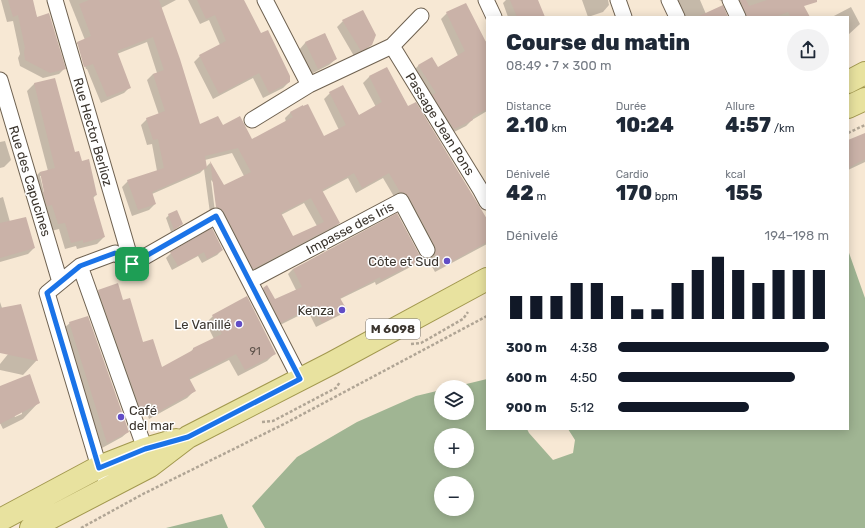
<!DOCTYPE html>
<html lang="fr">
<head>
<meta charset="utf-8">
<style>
	:root { --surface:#fff; --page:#f2f2f3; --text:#1f2937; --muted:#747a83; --accent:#111827 }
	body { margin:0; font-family:Rubik,sans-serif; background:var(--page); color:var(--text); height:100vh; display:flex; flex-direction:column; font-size:15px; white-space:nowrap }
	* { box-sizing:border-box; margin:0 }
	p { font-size:13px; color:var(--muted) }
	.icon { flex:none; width:22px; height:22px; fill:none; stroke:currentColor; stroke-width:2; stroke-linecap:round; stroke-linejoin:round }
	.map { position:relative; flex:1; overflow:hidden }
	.sheet { position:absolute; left:486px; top:16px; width:363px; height:414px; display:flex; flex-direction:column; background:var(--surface); border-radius:0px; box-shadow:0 2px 10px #0003 }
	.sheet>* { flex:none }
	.tools { position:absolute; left:434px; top:380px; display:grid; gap:8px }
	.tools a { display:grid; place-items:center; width:40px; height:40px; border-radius:50%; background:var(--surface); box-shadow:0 2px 10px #0003; font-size:20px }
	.pin { position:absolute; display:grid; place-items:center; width:34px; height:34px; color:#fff; margin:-17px; border-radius:8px; box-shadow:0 2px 6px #0006 }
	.round { display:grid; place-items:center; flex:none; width:42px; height:42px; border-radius:21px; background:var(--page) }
	.headline { display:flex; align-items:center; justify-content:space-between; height:68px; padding:0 20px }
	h1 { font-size:22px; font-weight:800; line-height:30px }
	.metrics { display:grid; grid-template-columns:repeat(3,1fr); gap:6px; height:68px; padding:4px 20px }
	.metrics div { display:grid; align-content:center }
	.metrics b { font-size:20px; font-weight:800 }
	.metrics small { font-size:11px; font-weight:400 }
	.metrics p { font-size:11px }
	.chart { height:112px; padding:8px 20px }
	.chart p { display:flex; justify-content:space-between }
	.chart svg { width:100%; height:72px; margin-top:4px; stroke:var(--accent); stroke-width:6 }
	ul { padding:0 20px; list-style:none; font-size:13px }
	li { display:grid; grid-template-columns:64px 48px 1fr; align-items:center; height:30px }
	li i { height:10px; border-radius:5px; background:var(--accent) }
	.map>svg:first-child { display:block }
	.water { fill:#a0b593; fill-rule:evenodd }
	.shadow { fill:#0003; fill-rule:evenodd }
	.building { fill:#cab2a8; fill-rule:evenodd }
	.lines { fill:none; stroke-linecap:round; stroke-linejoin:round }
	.minor-casing { stroke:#6e6150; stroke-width:17 }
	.primary-casing { stroke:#a2984e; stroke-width:24 }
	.path { stroke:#b0a595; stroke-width:2.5; stroke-dasharray:3 2; stroke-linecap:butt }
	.minor { stroke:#fff; stroke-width:15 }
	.primary { stroke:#e8e29f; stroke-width:22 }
	.route-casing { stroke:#fff; stroke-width:8 }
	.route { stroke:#1a73e8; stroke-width:5 }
	.poi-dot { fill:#614dc6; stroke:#fff; stroke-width:1.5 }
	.labels { text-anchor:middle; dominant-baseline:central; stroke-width:3; stroke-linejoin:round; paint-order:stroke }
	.number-label { font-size:11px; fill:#5f544c }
	.shield { fill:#fff; stroke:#76726d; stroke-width:1 }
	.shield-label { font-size:12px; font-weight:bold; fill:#3b352e }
	.street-label { font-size:13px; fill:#3b352e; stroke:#fff }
	.poi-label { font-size:13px; fill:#3b352e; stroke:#fff; text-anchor:end }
</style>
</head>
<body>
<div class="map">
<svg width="865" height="528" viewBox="0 0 865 528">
	<rect width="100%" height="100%" fill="#f7e8d4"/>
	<!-- water -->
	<path class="water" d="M 848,250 L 865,298 L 865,528 L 265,528 L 252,506 L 297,457 L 357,422 L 416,396 L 441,390 L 441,413 L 467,413 L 467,387 L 454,387 L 487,379 L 487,429 L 527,429 L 529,433 L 553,460 L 573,453 L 575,440 L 568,429 L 848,429 ZM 441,435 L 467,435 L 467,461 L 441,461 ZM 441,483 L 467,483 L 467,509 L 441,509 Z
		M 222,514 L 228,528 L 166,528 Z"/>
	<!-- shadow -->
	<path class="shadow" d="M 1,0 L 32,0 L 37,18 L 65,68 L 59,74 L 43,78 L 20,66 L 18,58 L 20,54 L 13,21 L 7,22 Z
		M 69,0 L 176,0 L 161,8 L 199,126 L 223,126 L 252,140 L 286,122 L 285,118 L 291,112 L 324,138 L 339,130 L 324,99 L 330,93 L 358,116 L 376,107 L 363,83 L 369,77 L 387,69 L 408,107 L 487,221 L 487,244 L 435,272 L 429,261 L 430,257 L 383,178 L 356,193 L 348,178 L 322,192 L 339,223 L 333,229 L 247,274 L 210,213 L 204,169 L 200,173 L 152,194 L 155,204 L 149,210 L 132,216 L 122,187 L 128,181 L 157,171 L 152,144 L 147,145 L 141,125 L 147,119 L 159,115 L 147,80 L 153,74 L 157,73 L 147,42 L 117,54 L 130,87 L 124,93 L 101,103 L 87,69 L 86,69 L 78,44 L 76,44 L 84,70 L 78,72 L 71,49 L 77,43 L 85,40 ZM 232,153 L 244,176 L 224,186 L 210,163 L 206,167 L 205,160 ZM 211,180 L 214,183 L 217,212 L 215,212 ZM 304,203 L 317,226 L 293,237 L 281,215 Z
		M 188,0 L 243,0 L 260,35 L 289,82 L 283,88 L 263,98 L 253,78 L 213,99 L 194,62 L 200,56 L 220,45 L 209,20 L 200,24 Z
		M 506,0 L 537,0 L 543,17 L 508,17 L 503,3 Z
		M 582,0 L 608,0 L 609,5 L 603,12 L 588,17 Z
		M 667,0 L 700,0 L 706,14 L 727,17 L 674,17 Z
		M 719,0 L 800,0 L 806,17 L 733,17 L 724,2 Z
		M 851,7 L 860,24 L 848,35 L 848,17 L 832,17 Z
		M 447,13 L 485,42 L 486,41 L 487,42 L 487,111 L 472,120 L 466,126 L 448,135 L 413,71 L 419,65 L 438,68 L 458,56 L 441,19 Z
		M 343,21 L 371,45 L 364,52 L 354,56 L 337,27 Z
		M 325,34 L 336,59 L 329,65 L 311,74 L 299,50 L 305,43 Z
		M 54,79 L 74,153 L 81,162 L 96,195 L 93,198 L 104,237 L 97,244 L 77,249 L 76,246 L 65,249 L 59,229 L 51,231 L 33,179 L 40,172 L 48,171 L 27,91 L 34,84 ZM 40,176 L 42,176 L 47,196 L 45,197 Z
		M 865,134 L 865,162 L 848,170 L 848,141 Z
		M 5,141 L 11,160 L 4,167 L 0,168 L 0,142 Z
		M 3,197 L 10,222 L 34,248 L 28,254 L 0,262 L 0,198 Z
		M 169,215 L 182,224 L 171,232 L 166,218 Z
		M 222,250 L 217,255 L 202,263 L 198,256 L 172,270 L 166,258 L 171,253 Z
		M 418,255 L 423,259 L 418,263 L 376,285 L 375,282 L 340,299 L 345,310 L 340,315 L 316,327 L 308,311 L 276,327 L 259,294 L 264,289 L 275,301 L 296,290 L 288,274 L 293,269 Z
		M 99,291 L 123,301 L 143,343 L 162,369 L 189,354 L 193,349 L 214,339 L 206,323 L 213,316 L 274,354 L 267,361 L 238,376 L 229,360 L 189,380 L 194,391 L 187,398 L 149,419 L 145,409 L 133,414 L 92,298 Z
		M 0,302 L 2,308 L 37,360 L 23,375 L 0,370 L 0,364 L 13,348 L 0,337 Z
		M 70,323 L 128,432 L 122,437 L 102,448 L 64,328 Z
		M 0,391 L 39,402 L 23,419 L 3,429 L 0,423 ZM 22,411 L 22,414 L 15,417 L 14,415 Z"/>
	<!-- building -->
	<path class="building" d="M 8,0 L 33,0 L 37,17 L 49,13 L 66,69 L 50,73 L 25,60 L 24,52 L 25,48 L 18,15 L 13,17 Z
		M 89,0 L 159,0 L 180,59 L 200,124 L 218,116 L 223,125 L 240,116 L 252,139 L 293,117 L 290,112 L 303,105 L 303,106 L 308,104 L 324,136 L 346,125 L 329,92 L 343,85 L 359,115 L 382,102 L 369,76 L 387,67 L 408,106 L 416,102 L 481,209 L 487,219 L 487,242 L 442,267 L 435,254 L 436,250 L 435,246 L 409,197 L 405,193 L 400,192 L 389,173 L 362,188 L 354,173 L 322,190 L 340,223 L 253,269 L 224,212 L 220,208 L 216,207 L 210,161 L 224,185 L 251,172 L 238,148 L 205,156 L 207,168 L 152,192 L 156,204 L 138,210 L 127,180 L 164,168 L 158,139 L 153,140 L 146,118 L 165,111 L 153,74 L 164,70 L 153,37 L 117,51 L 131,88 L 107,97 L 93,64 L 84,67 L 77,42 L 91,36 L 79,4 ZM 311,198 L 324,222 L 293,236 L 281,213 Z
		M 197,0 L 244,0 L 261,33 L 268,30 L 290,76 L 290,82 L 269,93 L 259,73 L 219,94 L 199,55 L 226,41 L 215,15 L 206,19 Z
		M 510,0 L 538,0 L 545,17 L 517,17 Z
		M 740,0 L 746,0 L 749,6 L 767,0 L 817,0 L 817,2 L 804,6 L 810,17 L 791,17 L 788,12 L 775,17 L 747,17 Z
		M 466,3 L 487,44 L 487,109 L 472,117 L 473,120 L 454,129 L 432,95 L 436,93 L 418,65 L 432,57 L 438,67 L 465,51 L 446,12 Z
		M 723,5 L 728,17 L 697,17 Z
		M 363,10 L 376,35 L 372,45 L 361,51 L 342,20 Z
		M 325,33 L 337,59 L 318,69 L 305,42 Z
		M 55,78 L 75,152 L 79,151 L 82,161 L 89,159 L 97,195 L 93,196 L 105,237 L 83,243 L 83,240 L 71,243 L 65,223 L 58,224 L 52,205 L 47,206 L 43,192 L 44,192 L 40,172 L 55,168 L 34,83 Z
		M 865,133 L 865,159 L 848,168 L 848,140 Z
		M 177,210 L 183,224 L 174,230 L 168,214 Z
		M 397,213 L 419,254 L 425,258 L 381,280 L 380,277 L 340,298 L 347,310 L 322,323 L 313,306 L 281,323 L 263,288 L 267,285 L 275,299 L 302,287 L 293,269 Z
		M 26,217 L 35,248 L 0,258 L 0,223 Z
		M 212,228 L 223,250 L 207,259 L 204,252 L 178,266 L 170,252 Z
		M 118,283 L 123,300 L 130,298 L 143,342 L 153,339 L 162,367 L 193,350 L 193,348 L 222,334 L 212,315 L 247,296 L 276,354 L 245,370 L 236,354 L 189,378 L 196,391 L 156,413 L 152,403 L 140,408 L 98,290 Z
		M 21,304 L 38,361 L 0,353 L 0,308 Z
		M 88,316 L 129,432 L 107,443 L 69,322 Z
		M 30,374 L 40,403 L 0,424 L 0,386 Z"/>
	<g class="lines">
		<defs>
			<path id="minor" d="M 55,0 L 132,264
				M 265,0 L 309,85
				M 486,0 L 494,17
				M 618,0 L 624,17
				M 669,0 L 677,17
				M 730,0 L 738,17
				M 392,46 L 480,189 L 487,202
				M 0,80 L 60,282
				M 252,120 L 309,85 L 392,46 L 421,16
				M 80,266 L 145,449
				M 250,281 L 401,201 L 427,250
				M 103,475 L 99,467 L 47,293 L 80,266 L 115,253 L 132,264 L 216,216 L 300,379"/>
			<path id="primary" d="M 848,82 L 865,73
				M 848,107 L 865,99
				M 0,520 L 99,467 L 145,449 L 176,440
				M 31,528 L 150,466 L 188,437 L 332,363 L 487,279"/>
		</defs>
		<!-- minor casing -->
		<use href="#minor" class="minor-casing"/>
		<!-- primary casing -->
		<use href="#primary" class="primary-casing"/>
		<!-- path -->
		<path class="path" d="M 848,133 L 865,125
			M 411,344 L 421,343 L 463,319 L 468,312
			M 262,422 L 273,421 L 330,391 L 336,388 L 340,382
			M 81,528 L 143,494 L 288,422 L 487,316"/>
		<!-- minor -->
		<use href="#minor" class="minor"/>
		<!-- primary -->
		<use href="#primary" class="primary"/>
	</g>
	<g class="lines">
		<defs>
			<path id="route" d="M 216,216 L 300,379 L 188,437 L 145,449 L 99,468 L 47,293 L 80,266 L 115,253 L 132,264 Z"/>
		</defs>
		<!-- route casing -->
		<use href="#route" class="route-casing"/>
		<!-- route -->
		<use href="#route" class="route"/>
	</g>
	<!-- markers -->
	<g class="poi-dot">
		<circle cx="447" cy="261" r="4"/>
		<circle cx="342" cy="310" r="4"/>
		<circle cx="239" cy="324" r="4"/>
		<circle cx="121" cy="417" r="4"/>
	</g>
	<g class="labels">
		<!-- number labels -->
		<g class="number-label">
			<text x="255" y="351">91</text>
		</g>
		<!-- shield labels -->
		<rect class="shield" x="366" y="319" width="54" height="20" rx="3"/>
		<g class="shield-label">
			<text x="393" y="329">M 6098</text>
		</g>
		<!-- street labels -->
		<g class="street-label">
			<text transform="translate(440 124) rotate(58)">Passage Jean Pons</text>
			<text transform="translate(93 132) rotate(74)">Rue Hector Berlioz</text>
			<text transform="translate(30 181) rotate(73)">Rue des Capucines</text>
			<text transform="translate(350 228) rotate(-28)">Impasse des Iris</text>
		</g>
		<!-- poi labels -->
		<g class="poi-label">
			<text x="439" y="261">Côte et Sud</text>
			<text x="334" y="310">Kenza</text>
			<text x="231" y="324">Le Vanillé</text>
			<text x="129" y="410" text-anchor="start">Café<tspan x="129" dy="15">del mar</tspan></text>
		</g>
	</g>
</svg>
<div class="tools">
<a><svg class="icon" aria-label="layers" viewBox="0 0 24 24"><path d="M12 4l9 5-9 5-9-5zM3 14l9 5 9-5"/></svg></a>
<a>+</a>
<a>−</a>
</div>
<div class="pin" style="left:132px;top:264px;background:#1e9e55"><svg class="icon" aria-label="arrive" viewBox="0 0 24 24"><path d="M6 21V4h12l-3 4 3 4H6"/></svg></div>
<section class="sheet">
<div class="headline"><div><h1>Course du matin</h1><p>08:49 · 7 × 300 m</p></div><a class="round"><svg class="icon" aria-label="share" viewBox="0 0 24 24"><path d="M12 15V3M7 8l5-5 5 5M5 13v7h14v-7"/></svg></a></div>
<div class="metrics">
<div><p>Distance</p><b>2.10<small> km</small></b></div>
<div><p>Durée</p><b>10:24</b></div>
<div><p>Allure</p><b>4:57<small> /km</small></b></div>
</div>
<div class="metrics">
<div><p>Dénivelé</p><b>42<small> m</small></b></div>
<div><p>Cardio</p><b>170<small> bpm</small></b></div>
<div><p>kcal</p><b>155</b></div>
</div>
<div class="chart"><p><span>Dénivelé</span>194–198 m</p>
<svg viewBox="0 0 160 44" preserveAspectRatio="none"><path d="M5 44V30M15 44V30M25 44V30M35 44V22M45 44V22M55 44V30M65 44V38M75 44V38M85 44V22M95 44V14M105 44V6M115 44V14M125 44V22M135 44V14M145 44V14M155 44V14"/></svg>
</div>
<ul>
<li><b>300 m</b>4:38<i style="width:100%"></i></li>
<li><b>600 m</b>4:50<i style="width:84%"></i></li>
<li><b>900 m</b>5:12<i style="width:62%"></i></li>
</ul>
</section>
</div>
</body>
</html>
